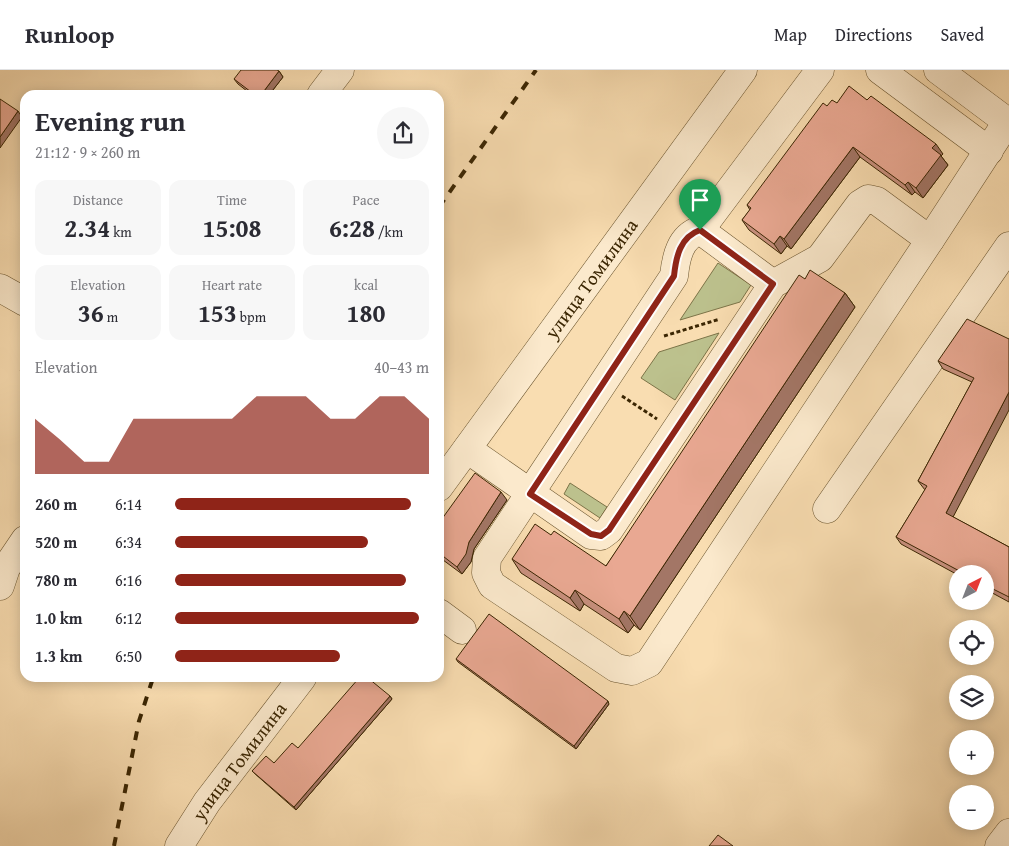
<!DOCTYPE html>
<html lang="en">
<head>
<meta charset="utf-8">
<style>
	:root { --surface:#fff; --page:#f7f7f7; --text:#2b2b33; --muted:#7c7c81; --line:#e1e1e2; --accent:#8f2418 }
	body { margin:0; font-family:"Gentium Book Plus",serif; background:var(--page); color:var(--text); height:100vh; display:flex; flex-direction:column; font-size:19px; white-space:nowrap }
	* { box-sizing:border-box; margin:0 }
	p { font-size:16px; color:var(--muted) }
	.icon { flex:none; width:28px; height:28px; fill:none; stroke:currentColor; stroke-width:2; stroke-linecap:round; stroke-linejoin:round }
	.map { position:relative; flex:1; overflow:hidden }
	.panel { position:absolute; left:20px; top:20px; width:424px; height:592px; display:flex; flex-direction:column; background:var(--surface); border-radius:15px; box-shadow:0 2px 12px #0003 }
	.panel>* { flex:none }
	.needle { width:32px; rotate:42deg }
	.fabs { position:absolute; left:949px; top:495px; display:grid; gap:10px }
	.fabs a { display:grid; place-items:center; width:45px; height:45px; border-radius:50%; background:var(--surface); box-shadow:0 2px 12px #0003; font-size:25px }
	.pin { position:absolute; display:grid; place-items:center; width:42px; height:42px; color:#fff; margin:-51px -21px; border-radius:50% 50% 50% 0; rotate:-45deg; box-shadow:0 0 5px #0007 }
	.pin .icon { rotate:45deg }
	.round { display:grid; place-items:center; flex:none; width:52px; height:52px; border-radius:26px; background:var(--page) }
	.headline { display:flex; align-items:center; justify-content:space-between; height:85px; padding:0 15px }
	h1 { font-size:28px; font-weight:700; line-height:38px }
	.metrics { display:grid; grid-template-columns:repeat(3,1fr); gap:8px; height:85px; padding:5px 15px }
	.metrics div { display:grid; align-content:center; border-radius:12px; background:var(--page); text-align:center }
	.metrics b { font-size:25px; font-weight:700 }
	.metrics small { font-size:14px; font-weight:400 }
	.metrics p { font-size:14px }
	.chart { height:140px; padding:10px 15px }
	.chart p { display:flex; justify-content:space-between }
	.chart svg { width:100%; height:90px; margin-top:5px; fill:var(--accent); opacity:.7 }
	ul { padding:0 15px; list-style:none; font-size:16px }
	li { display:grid; grid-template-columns:80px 60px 1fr; align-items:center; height:38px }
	li i { height:12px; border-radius:6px; background:var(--accent) }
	header { display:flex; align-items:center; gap:30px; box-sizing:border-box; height:70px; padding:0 25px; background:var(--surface); border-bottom:1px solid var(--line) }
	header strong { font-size:24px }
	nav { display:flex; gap:28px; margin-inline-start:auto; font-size:18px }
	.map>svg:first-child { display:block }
	.green { fill:#bcc18d; stroke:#7c7448 }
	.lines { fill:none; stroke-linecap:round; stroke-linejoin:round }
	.minor-casing { stroke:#6a542e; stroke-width:29 }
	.path { stroke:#3b2603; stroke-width:3; stroke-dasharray:4 2.5; stroke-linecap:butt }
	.minor { stroke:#fbe9cc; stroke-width:28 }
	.rail { stroke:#3b2603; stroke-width:4; stroke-dasharray:9 9; stroke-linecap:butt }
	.wall { fill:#c8907e; stroke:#3b2603 }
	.shaded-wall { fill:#a37666; stroke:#3b2603 }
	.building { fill:#e9a892; stroke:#3b2603 }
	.route-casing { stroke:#fff; stroke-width:10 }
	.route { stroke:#8f2418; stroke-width:6 }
	.labels { text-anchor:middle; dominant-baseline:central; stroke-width:5; stroke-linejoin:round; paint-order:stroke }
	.street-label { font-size:19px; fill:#3b2603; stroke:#fbe9cc }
</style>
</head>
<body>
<header>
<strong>Runloop</strong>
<nav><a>Map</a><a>Directions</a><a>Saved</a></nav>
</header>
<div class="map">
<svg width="1009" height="776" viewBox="0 0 1009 776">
	<rect width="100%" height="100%" fill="#f9ddb1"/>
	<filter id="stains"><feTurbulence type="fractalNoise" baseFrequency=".004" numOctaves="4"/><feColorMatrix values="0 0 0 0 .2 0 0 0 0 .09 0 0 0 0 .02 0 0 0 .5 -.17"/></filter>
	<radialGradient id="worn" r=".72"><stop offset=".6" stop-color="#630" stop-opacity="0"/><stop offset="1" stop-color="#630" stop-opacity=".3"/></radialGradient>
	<!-- green -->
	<path class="green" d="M 718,193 L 751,215 L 740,232 L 680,250 Z
		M 719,263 L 675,330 L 641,308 L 659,282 Z
		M 570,413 L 607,437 L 600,448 L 564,424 Z"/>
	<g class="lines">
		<defs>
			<g id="minor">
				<path d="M 820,0 L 700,160 C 680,167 676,187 674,206 L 487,488 L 486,503 L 492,515 L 616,598 L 632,601 L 649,593 L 930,170"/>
				<path d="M 880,0 L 989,81"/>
				<path d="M 938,0 L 1009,53"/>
				<path d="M 321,25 L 340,0"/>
				<path d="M 700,160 L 773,214"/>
				<path d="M 0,218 L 25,232"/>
				<path d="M 467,379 L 591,465 L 601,466 L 609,460 L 773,214 L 820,188 L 860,134 L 868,129 L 877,131 L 930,170 L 1007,52"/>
				<path id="s1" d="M 439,417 L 743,0"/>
				<path d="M 827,439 L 1009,176"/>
				<path d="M 0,516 L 6,498 L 25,470"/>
				<path d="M 439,543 L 462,560"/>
				<path id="s2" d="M 179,776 L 207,732 L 302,608"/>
				<path d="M 999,776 L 1009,763"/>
			</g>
		</defs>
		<!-- minor casing -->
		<use href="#minor" class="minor-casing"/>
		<!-- path -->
		<path class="path" d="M 664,266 L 720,249
			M 622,326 L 657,349"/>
		<!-- minor -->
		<use href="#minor" class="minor"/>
		<!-- rail -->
		<path class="rail" d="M 439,137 L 536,0
			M 114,776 L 139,651 L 153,608"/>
	</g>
	<!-- wall -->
	<path class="wall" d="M 279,1 L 283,7 L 269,25 L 252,25 L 238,14 L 234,9 Z
		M 867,30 L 943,84 L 941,86 L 948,95 L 923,128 L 915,122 L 912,125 L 860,87 L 791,179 L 787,176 L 781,184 L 749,160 L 742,150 L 750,140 L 747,135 L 837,33 Z
		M 805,209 L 845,223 L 855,237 L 640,560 L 634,555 L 628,563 L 584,534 L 580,541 L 521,503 L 512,489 L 606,496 Z
		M 1009,269 L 953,447 L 1009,477 L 1009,532 L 985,519 L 985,504 L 958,504 L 958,505 L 901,474 L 896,467 L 925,420 L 918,411 L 972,312 L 943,299 L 938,291 Z
		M 507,430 L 474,479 L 471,492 L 462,504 L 439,487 L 439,453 Z
		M 456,589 L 609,634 L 576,679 L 458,592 Z
		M 390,626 L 392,629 L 296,740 L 254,703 L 252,701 L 274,693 L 298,678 Z"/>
	<!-- shaded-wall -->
	<path class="shaded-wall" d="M 279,1 L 283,7 L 269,25 L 261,25 Z
		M 18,41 L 22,47 L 0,78 L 0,67 Z
		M 936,74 L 943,84 L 941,86 L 948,95 L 923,128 L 916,118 L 932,78 Z
		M 853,77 L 860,87 L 791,179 L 784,169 Z
		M 908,112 L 915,122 L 912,125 L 905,115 Z
		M 780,166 L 787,176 L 781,184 L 774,174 Z
		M 845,223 L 855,237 L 640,560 L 630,546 Z
		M 1009,322 L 1009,340 L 951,451 L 946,443 Z
		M 501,422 L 507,430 L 474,479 L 471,492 L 462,504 L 457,497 L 469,472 Z
		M 575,520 L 584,534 L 580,541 L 570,528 Z
		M 624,541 L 634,555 L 628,563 L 619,549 Z
		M 390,626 L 392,629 L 296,740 L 294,737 Z
		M 608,631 L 609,634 L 576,679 L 574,676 Z"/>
	<!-- building -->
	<path class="building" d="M 241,0 L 277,0 L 279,1 L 261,25 L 255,25 L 234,9 Z
		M 849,16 L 867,30 L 871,26 L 936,74 L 932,78 L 941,85 L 916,118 L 908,112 L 905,115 L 853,77 L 784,169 L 780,166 L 774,174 L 742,150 L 751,138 L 747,135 L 823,33 L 827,36 L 832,30 L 837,33 Z
		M 0,29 L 18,41 L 0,67 Z
		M 810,200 L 845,223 L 630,546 L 624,541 L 619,549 L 575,520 L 570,528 L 512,489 L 535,454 L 551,465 L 554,461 L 606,496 L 799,205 L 805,209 Z
		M 967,249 L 1009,269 L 1009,322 L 946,443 L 1009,477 L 1009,527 L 985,515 L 985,504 L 965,504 L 896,467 L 927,416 L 918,411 L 974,308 L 938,291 Z
		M 25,295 L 25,306 L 20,301 Z
		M 475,403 L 501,422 L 469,472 L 466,484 L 457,497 L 439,483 L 439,453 Z
		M 489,544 L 608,631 L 574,676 L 456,589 Z
		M 359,608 L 368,608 L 390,626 L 294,737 L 252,701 L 266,686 L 274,693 L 292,673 L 298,678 Z
		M 718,765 L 733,776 L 709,776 Z"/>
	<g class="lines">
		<defs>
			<path id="route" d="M 700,160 L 773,214 L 609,460 L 601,466 L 591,464 L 530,424 L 674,206 C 676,187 680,167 700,160 Z"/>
		</defs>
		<!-- route casing -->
		<use href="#route" class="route-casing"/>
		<!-- route -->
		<use href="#route" class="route"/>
	</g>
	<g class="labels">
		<!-- street labels -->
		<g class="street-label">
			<text stroke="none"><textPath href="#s1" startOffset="258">улица Томилина</textPath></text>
			<text stroke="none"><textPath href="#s2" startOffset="104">улица Томилина</textPath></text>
		</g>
	</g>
	<rect width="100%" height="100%" filter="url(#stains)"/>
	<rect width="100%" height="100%" fill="url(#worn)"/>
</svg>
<div class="fabs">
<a><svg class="needle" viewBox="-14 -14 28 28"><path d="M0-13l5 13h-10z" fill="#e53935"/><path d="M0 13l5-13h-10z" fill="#7c7c81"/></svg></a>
<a><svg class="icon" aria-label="locate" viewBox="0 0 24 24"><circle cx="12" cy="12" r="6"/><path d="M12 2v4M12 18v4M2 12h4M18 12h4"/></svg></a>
<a><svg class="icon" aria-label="layers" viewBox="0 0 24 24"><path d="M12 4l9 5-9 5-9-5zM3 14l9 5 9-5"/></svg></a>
<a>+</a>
<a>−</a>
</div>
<div class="pin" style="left:700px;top:160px;background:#1e9e55"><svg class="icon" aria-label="arrive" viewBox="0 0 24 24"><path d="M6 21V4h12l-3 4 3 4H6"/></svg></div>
<section class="panel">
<div class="headline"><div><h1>Evening run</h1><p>21:12 · 9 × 260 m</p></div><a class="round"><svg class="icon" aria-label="share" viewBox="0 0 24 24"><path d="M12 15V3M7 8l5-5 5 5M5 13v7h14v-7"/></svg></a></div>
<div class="metrics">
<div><p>Distance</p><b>2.34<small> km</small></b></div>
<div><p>Time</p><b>15:08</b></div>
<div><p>Pace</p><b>6:28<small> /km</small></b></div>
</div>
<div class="metrics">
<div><p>Elevation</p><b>36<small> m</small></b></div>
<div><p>Heart rate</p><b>153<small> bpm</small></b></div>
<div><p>kcal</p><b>180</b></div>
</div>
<div class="chart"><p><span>Elevation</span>40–43 m</p>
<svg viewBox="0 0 160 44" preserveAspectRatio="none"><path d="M0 44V17L10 27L20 38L30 38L40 17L50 17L60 17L70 17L80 17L90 6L100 6L110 6L120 17L130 17L140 6L150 6L160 17V44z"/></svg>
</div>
<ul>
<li><b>260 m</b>6:14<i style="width:93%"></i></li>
<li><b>520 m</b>6:34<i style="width:76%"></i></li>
<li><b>780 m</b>6:16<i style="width:91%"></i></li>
<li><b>1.0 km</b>6:12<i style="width:96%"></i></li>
<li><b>1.3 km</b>6:50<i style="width:65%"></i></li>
</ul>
</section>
</div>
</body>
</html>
